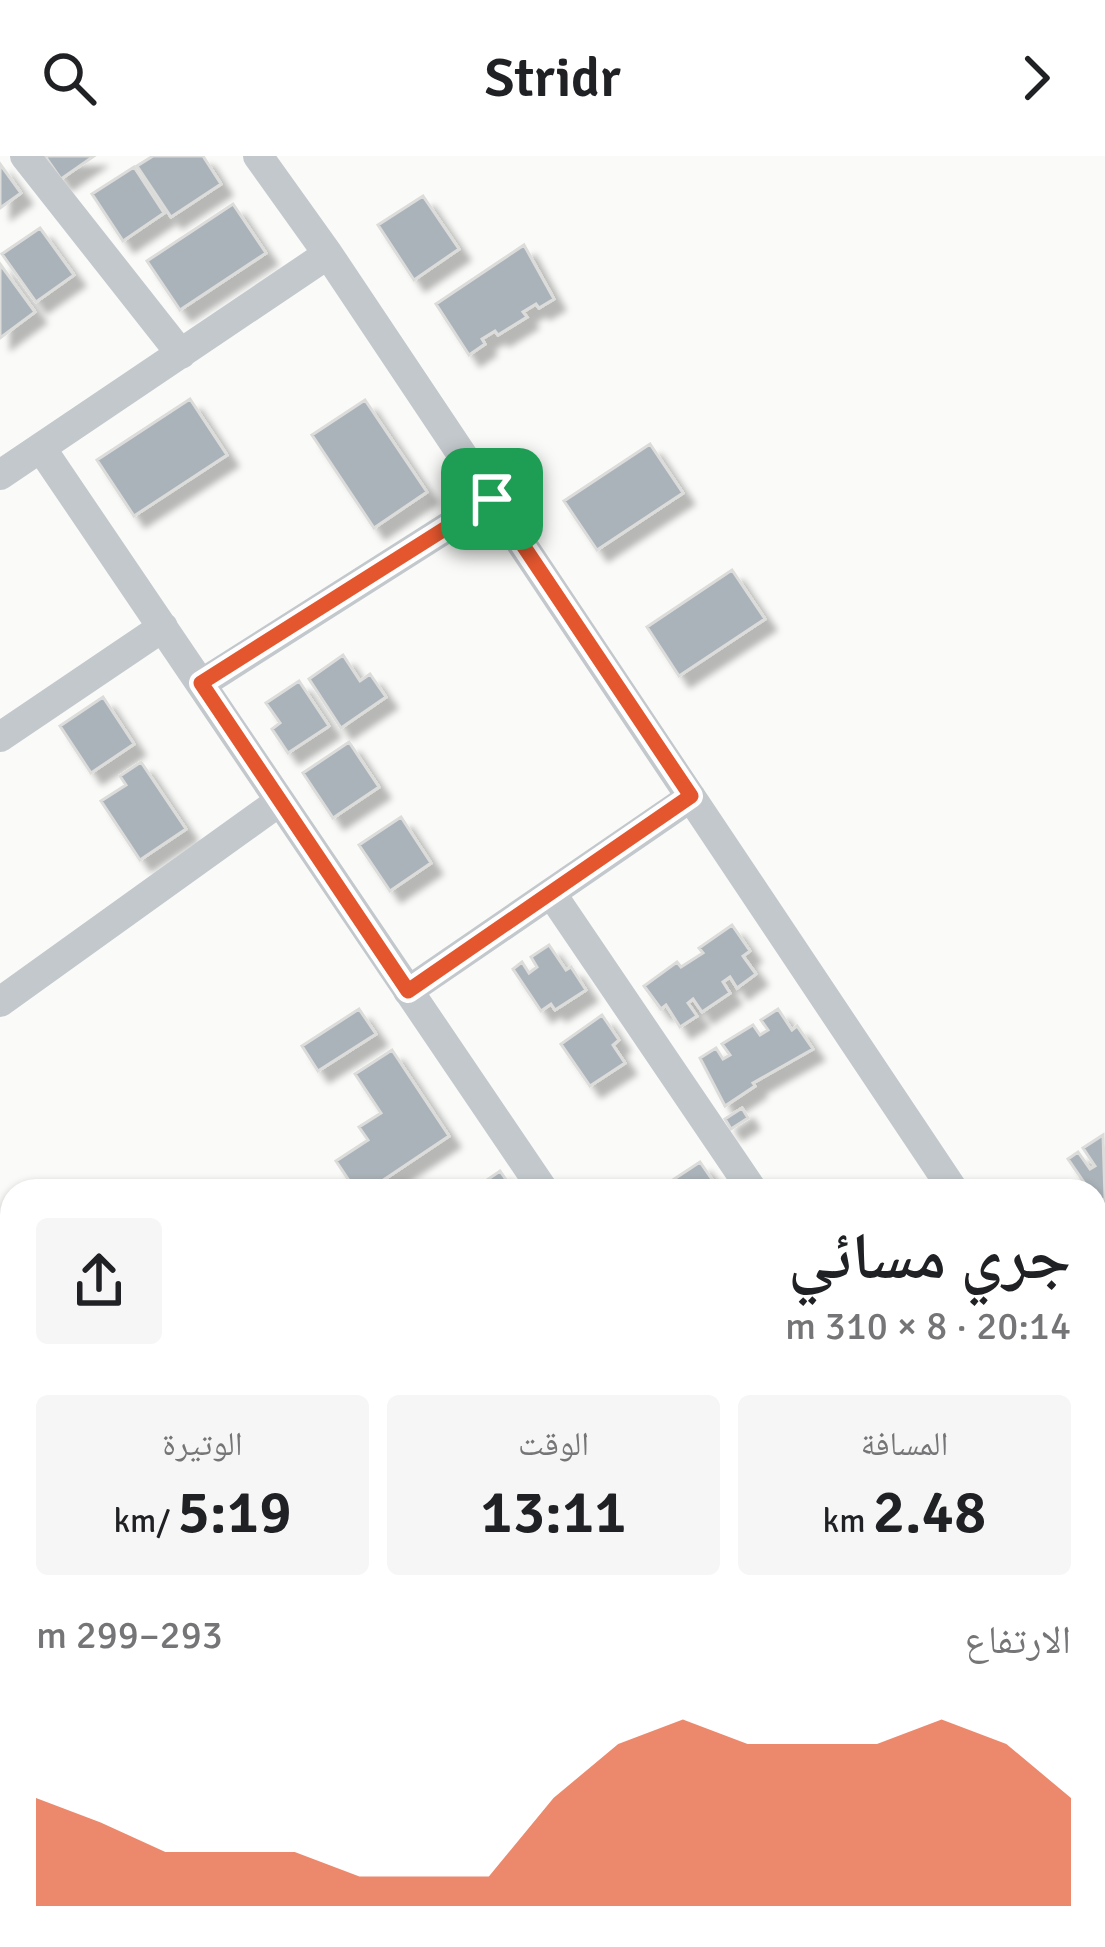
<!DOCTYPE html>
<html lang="ar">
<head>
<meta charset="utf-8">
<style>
	:root { --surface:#fff; --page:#f6f6f6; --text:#202124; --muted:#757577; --accent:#e4572e }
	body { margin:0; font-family:Signika,"Noto Naskh Arabic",sans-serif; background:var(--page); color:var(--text); direction:rtl; height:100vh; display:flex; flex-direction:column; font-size:45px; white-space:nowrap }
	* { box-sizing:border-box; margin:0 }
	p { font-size:39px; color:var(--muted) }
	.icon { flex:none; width:66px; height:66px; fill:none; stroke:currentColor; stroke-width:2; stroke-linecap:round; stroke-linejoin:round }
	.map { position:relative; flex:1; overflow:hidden; direction:ltr }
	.side { position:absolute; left:0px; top:1023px; width:1107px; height:768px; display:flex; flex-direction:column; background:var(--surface); border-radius:36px 36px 0 0; box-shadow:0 3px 9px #0004; direction:rtl }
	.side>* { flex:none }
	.pin { position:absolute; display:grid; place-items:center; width:102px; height:102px; color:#fff; margin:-51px; border-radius:24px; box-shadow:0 6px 18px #0006 }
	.round { display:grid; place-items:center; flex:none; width:126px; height:126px; border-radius:12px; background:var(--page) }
	.headline { display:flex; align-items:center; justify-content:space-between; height:204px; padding:0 36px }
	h1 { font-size:66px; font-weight:600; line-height:90px }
	.stats { display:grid; grid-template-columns:repeat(3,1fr); gap:18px; height:204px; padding:12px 36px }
	.stats div { display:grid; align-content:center; border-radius:12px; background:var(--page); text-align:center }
	.stats b { font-size:60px; font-weight:600 }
	.stats small { font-size:33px; font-weight:400 }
	.stats p { font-size:33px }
	.chart { height:336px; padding:24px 36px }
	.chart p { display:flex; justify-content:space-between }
	.chart svg { width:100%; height:216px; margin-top:12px; fill:var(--accent); opacity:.7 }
	header { display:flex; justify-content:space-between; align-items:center; height:156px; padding:0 36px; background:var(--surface); font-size:54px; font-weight:600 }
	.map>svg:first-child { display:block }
	.building { fill:#aab3b9; stroke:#dcdcda; stroke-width:3; filter:url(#shadow) }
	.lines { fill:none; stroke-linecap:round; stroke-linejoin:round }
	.street { stroke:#c3c8cc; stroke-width:30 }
	.route-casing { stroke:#fff; stroke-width:24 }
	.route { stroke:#e4572e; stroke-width:15 }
</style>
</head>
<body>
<header><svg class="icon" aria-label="forward" viewBox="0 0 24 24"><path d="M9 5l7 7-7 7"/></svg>Stridr<svg class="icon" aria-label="search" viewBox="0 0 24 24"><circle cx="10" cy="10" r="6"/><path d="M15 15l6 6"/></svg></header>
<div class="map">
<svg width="1105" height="1791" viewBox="0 0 1105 1791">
	<defs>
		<filter id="shadow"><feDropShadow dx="11" dy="11" stdDeviation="3" flood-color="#0004"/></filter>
	</defs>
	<rect width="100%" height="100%" fill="#fafaf8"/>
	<!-- building -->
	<path class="building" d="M 45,0 L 94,0 L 61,23 Z
		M 153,0 L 203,0 L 221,28 L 171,61 L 137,10 Z
		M 0,8 L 21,37 L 0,52 Z
		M 134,11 L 164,57 L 123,85 L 92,38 Z
		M 423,40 L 459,93 L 414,124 L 378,69 Z
		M 233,48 L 266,97 L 180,154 L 147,105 Z
		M 40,72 L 74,119 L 36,146 L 2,98 Z
		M 524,89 L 554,143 L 539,152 L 536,148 L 523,156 L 527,161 L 498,179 L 495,175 L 482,183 L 485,188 L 469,199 L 436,148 Z
		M 0,108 L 35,156 L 0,182 Z
		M 190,243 L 227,299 L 134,360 L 97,304 Z
		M 365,244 L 427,336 L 374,372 L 312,279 Z
		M 650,288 L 683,337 L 597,394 L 564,345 Z
		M 732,414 L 765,463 L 679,520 L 647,471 Z
		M 343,499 L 360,525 L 370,518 L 386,541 L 341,572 L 309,523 Z
		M 299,525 L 329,570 L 288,597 L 272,573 L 280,567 L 266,547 Z
		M 103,541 L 134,588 L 91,617 L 60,570 Z
		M 349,586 L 379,631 L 333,662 L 303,617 Z
		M 141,606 L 186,673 L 140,704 L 101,645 L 126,629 L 120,620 Z
		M 401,661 L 431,707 L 390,735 L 359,689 Z
		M 732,769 L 750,795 L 743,800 L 756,818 L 737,832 L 730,821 L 723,826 L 730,837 L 702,856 L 693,843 L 688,847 L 697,860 L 680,871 L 666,849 L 661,853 L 644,830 L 677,806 L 681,811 L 703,797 L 699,792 Z
		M 549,789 L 566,814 L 571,811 L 586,834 L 555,854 L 551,848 L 541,855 L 513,813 L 522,806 L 529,817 L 537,811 L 531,801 Z
		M 359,853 L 376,878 L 318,915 L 302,890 Z
		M 778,853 L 792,874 L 797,870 L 813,893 L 753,927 L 755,930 L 725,950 L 700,902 L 716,892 L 723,903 L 730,899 L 722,888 L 753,869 L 760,879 L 768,874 L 761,864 Z
		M 602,859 L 619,884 L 613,889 L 625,907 L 590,930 L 561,888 Z
		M 392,894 L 449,980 L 367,1035 L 356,1035 L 336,1005 L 368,984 L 359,971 L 381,957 L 355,918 Z
		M 742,952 L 748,962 L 731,973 L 725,963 Z
		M 1103,979 L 1105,1042 L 1098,1047 L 1095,1035 L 1090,1035 L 1068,1003 L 1078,996 L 1090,1013 L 1095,1010 L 1083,992 Z
		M 700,1006 L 720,1035 L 656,1035 Z
		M 500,1015 L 514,1035 L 471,1035 Z
		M 1105,1095 L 1105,1159 L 1102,1161 L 1095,1150 L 1095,1102 Z
		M 1105,1651 L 1105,1727 L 1095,1685 L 1095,1653 Z
		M 1105,1759 L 1105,1791 L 1056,1791 L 1053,1779 L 1084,1779 L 1086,1786 L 1097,1783 L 1095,1762 Z
		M 599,1779 L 629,1779 L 612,1791 L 599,1791 L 594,1783 Z
		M 658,1779 L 670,1779 L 676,1791 L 632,1791 Z"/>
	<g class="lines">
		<!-- street -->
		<path class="street" d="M 25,0 L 181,198
			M 258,0 L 328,98 L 954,1035
			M 41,292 L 544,1035
			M 0,319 L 328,98
			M 201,528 L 492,343
			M 0,581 L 163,471
			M 551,737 L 753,1035
			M 408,835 L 691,641
			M 0,846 L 280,645
			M 1095,1236 L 1105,1250
			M 1095,1290 L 1105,1282
			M 1018,1779 L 1022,1791
			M 479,1791 L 496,1779"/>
	</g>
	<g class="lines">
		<defs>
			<path id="route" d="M 492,343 L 691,640 L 408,835 L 201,527 Z"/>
		</defs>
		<!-- route casing -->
		<use href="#route" class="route-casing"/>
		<!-- route -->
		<use href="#route" class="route"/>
	</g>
</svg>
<div class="pin" style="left:492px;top:343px;background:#1e9e55"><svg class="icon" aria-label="arrive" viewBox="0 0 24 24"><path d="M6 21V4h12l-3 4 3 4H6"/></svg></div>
<section class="side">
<div class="headline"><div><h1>جري مسائي</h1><p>20:14 · 8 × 310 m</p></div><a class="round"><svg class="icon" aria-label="share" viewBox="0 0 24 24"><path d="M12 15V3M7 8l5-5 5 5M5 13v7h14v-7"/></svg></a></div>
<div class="stats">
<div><p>المسافة</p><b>2.48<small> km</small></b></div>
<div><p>الوقت</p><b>13:11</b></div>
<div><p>الوتيرة</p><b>5:19<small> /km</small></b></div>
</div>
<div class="chart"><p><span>الارتفاع</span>293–299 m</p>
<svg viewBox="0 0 160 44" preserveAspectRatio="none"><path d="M0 44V22L10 27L20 33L30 33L40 33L50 38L60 38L70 38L80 22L90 11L100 6L110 11L120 11L130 11L140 6L150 11L160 22V44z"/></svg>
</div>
</section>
</div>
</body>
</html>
